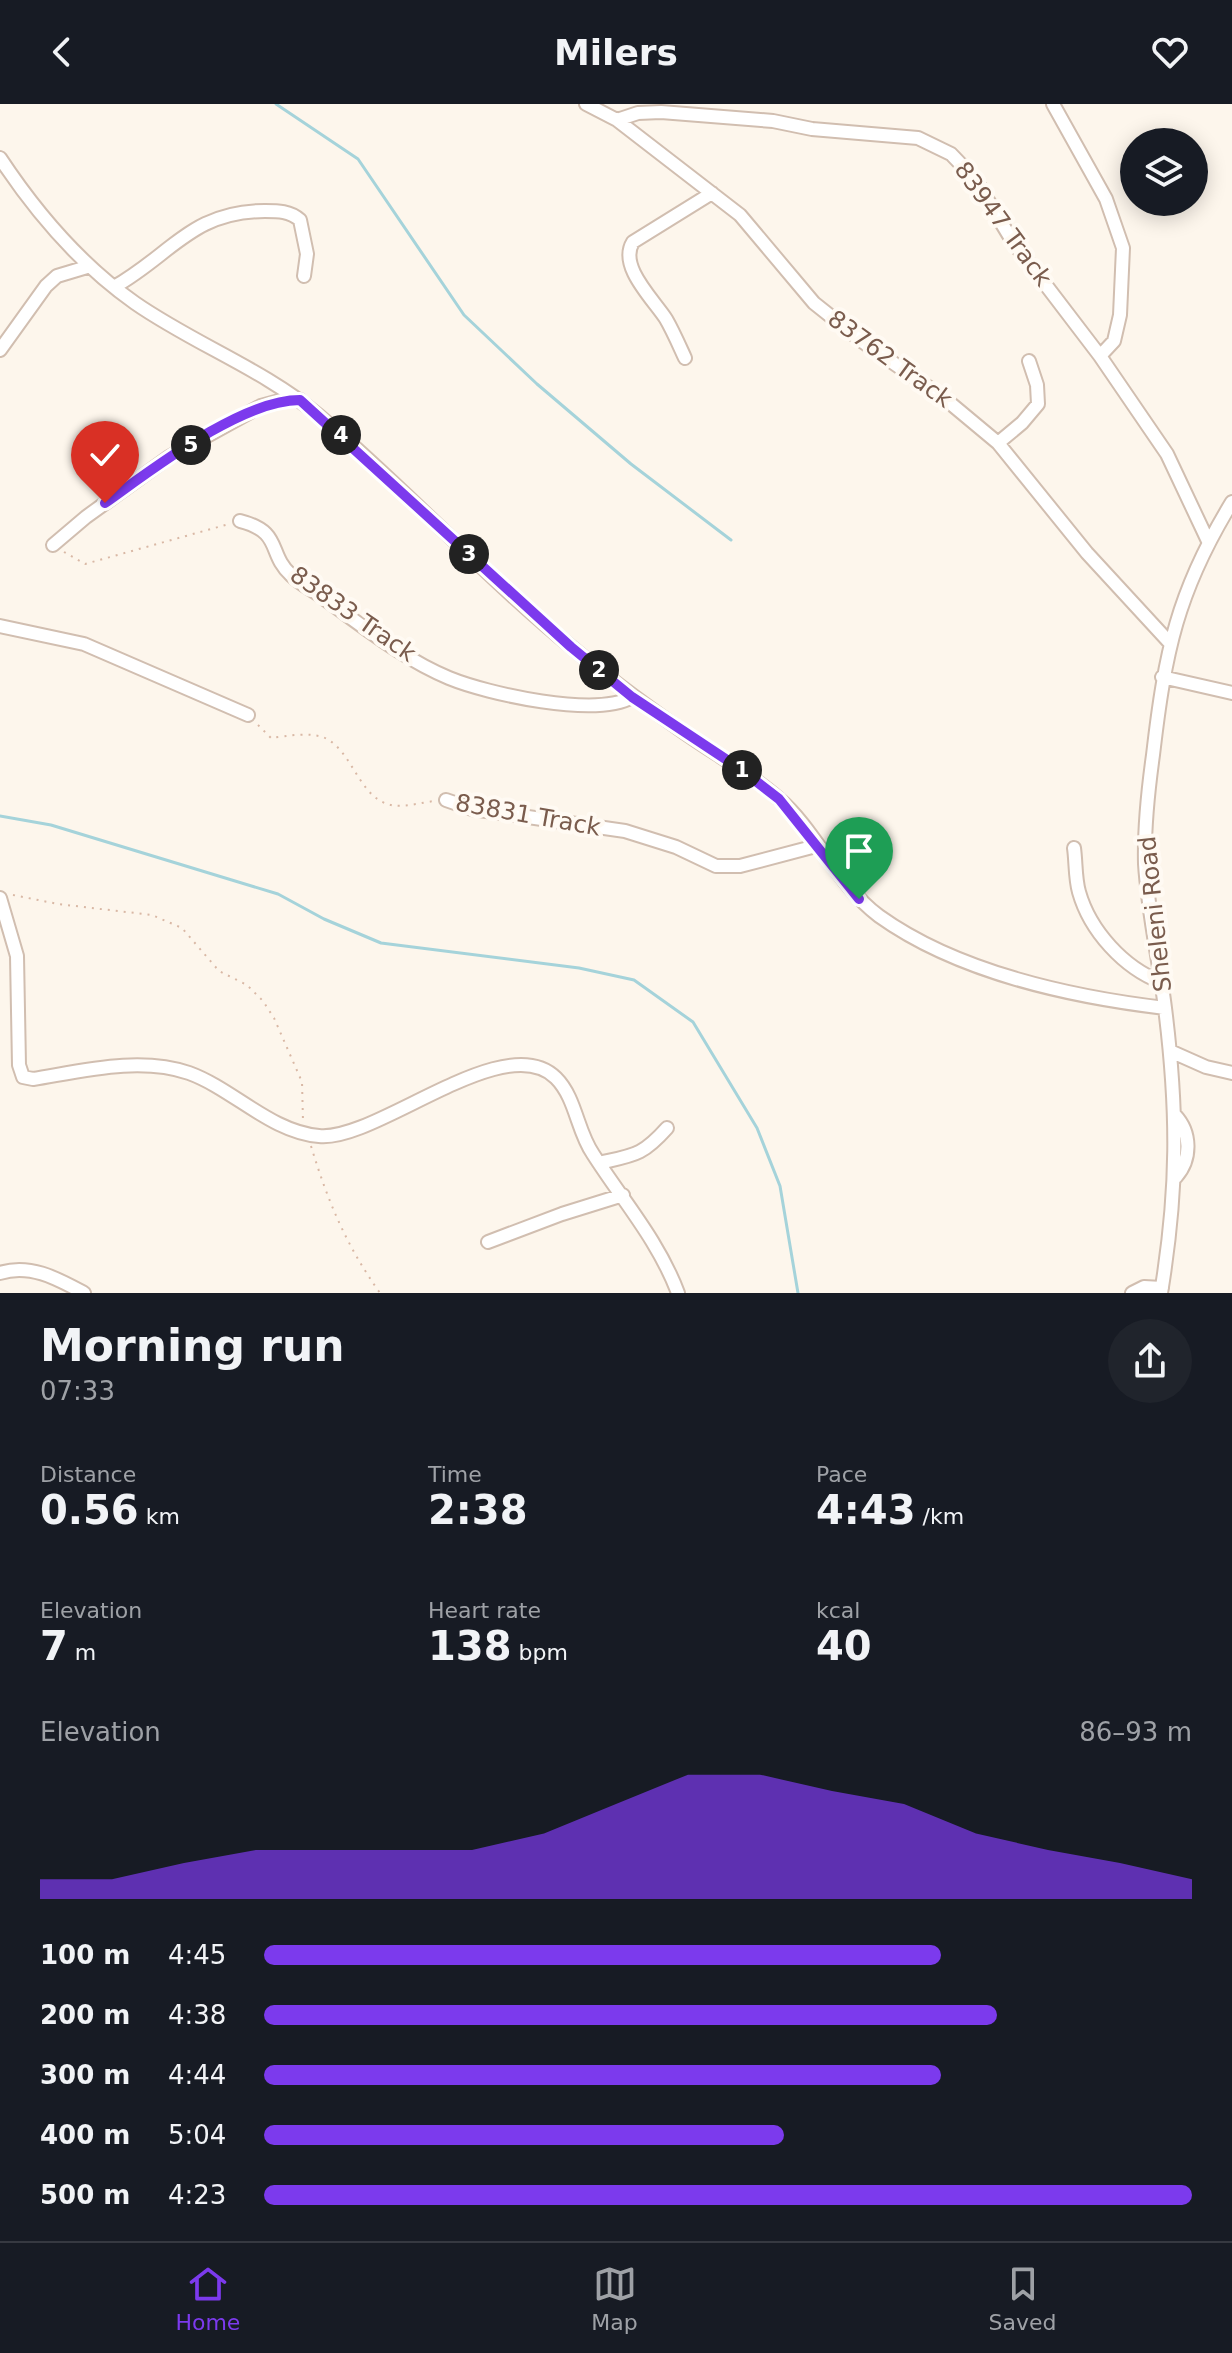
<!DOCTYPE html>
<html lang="en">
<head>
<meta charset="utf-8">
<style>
	:root { --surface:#171b24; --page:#20242c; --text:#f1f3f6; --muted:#9ea1a6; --line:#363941; --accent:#7c3aed }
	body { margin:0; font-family:"DejaVu Sans",sans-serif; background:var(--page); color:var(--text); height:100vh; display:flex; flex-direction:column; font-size:30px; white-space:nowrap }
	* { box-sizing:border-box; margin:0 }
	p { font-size:26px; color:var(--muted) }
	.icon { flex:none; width:44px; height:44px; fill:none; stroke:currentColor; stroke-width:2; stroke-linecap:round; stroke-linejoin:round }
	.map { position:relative; height:1189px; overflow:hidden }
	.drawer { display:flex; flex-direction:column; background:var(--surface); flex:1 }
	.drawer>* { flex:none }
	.tools { position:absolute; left:1120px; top:24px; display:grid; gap:16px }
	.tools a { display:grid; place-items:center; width:88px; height:88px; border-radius:50%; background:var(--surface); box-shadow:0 4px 20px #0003; font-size:40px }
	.pin { position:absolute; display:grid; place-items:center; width:68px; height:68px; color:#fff; margin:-82px -34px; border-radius:50% 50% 50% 0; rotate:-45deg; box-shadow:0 0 8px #0007 }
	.pin .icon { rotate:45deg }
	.km { position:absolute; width:40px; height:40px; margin:-20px; border-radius:50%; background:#222; color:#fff; font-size:22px; line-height:40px; text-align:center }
	.round { display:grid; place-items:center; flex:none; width:84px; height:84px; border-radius:42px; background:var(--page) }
	.summary { display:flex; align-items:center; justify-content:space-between; height:136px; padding:0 40px }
	h1 { font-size:44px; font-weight:700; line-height:60px }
	.metrics { display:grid; grid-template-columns:repeat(3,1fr); gap:12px; height:136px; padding:8px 40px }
	.metrics div { display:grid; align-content:center }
	.metrics b { font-size:40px; font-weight:700 }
	.metrics small { font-size:22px; font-weight:400 }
	.metrics p { font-size:22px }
	.chart { height:224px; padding:16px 40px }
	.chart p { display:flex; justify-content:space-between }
	.chart svg { width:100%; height:144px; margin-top:8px; fill:var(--accent); opacity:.7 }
	ul { padding:0 40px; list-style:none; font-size:26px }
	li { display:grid; grid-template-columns:128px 96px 1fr; align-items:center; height:60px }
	li i { height:20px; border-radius:10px; background:var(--accent) }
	header { display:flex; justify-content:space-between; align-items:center; height:104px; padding:0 40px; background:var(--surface); font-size:36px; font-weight:700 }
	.tabs { display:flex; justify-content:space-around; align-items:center; height:112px; border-top:2px solid var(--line); background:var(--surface); font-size:22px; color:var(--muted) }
	.tabs a { display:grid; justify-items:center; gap:4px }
	.tabs .on { color:var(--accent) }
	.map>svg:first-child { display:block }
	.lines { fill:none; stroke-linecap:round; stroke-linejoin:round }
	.stream { stroke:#a5d3da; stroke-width:3 }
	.minor-casing { stroke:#d1beb0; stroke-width:16 }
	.path { stroke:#d9b8a5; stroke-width:2; stroke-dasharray:2 6; stroke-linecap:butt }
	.minor { stroke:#fff; stroke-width:12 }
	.route-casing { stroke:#fff; stroke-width:16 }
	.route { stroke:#7c3aed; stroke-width:10 }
	.labels { text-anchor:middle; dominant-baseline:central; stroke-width:8; stroke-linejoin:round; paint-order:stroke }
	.street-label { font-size:24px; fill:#7a5c4d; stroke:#fffaf3 }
</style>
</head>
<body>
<header><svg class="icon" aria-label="back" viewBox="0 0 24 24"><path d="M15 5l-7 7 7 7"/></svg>Milers<svg class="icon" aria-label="heart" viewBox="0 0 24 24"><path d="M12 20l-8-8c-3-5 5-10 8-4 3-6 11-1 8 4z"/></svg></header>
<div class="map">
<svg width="1232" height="1189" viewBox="0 0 1232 1189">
	<rect width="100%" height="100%" fill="#fdf6ec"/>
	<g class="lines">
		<!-- stream -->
		<path class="stream" d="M 276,0 L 358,55 L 464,211 L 537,280 L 631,360 L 731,436
			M 0,712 L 51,721 L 278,790 L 324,815 L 381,839 L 579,864 L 634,876 L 693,918 L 757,1024 L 780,1082 L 798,1189"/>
		<defs>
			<path id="minor" d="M 586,0 L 617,16 L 740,111 L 814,199 L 863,238 L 944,294 L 998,339 L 1087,449 L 1169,538
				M 1053,0 L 1106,95 L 1123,144 L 1120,211 L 1114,237 L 1100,252
				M 617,16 L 638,9 L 661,8 L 773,17 L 812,25 L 918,34 L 951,50 L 975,75 L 1013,138 L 1100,252 L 1167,350 L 1208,437
				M 0,54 C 37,110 81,161 135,199 C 194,240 263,265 318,311 C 407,386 485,473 575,546 C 607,573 641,598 675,622 C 709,647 746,666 778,694 C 817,727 836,780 879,812 C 957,868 1071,893 1165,904
				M 114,183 C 171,151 192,107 265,107 C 278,107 290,107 300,116 L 307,150 L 304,172
				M 0,246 L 46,182 L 57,172 L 87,163
				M 685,254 C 679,241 673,227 666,215 C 653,195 618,162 633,138 L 712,89
				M 998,339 L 1022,319 L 1038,300 L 1037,281 L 1029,257
				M 240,417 C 283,428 267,449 291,471 C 301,481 315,487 326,496 C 364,523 405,556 449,574 C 488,590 596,614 632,593
				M 53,441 L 86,413 L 169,353 L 261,302 L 283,296 L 300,296
				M 0,522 L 84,540 L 248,611
				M 1162,573 L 1232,589
				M 446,696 L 472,705 L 625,727 L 676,743 L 716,762 L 740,762 L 816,742
				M 1074,744 C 1076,758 1075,774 1079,788 C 1090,827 1124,864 1161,878
				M 0,794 L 17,852 L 19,961 L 23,973 L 33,975 C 82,967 140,952 189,969 C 233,985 271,1028 319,1032 C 376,1038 505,923 556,974 C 576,994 577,1027 593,1050 C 623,1097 658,1136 678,1189
				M 1170,947 L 1206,963 L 1232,969
				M 1175,1011 C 1191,1028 1192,1055 1176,1073
				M 599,1059 C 634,1051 642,1052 667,1024
				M 488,1138 L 562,1110 L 623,1091
				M 0,1169 C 30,1159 58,1175 84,1189
				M 1132,1189 L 1144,1183 L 1162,1184
				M 1161,1189 C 1178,1086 1178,1008 1165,904 C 1159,856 1148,808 1145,760 C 1144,723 1148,687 1153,651 C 1165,548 1177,488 1232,398"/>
		</defs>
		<!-- minor casing -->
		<use href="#minor" class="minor-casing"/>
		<!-- path -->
		<path class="path" d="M 64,448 L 85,460 L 229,420
			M 258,621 L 271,634 C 287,632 312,627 327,635 C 354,650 359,694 391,701 C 404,704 423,698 435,697
			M 13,791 L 58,800 L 152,811 L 182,824 L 219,867 L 247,881 L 263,897 L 274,914 L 302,978 L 303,1017
			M 311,1042 C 328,1098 346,1141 380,1189"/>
		<!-- minor -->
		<use href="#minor" class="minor"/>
	</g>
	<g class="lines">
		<defs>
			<path id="route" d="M 105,399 C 153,365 241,296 300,296 L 571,543 L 632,593 L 739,664 L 779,695 L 859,795"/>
		</defs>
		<!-- route casing -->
		<use href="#route" class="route-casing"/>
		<!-- route -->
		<use href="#route" class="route"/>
	</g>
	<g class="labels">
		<!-- street labels -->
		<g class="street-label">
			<text transform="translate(1003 120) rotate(54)">83947 Track</text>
			<text transform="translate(890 255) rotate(36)">83762 Track</text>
			<text transform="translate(353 510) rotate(35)">83833 Track</text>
			<text transform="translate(528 711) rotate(10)">83831 Track</text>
			<text transform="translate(1155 810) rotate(-96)">Sheleni Road</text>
		</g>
	</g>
</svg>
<div class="tools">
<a><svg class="icon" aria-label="layers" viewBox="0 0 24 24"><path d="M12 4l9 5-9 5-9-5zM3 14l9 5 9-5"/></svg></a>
</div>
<div class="pin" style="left:859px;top:795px;background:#1e9e55"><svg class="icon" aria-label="arrive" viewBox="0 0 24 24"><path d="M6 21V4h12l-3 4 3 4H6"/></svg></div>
<div class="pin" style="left:105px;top:399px;background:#d93025"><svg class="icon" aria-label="check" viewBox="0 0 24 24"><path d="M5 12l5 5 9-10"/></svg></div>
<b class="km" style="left:742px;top:666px">1</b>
<b class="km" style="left:599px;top:566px">2</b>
<b class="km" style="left:469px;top:450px">3</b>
<b class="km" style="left:341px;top:331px">4</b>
<b class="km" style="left:191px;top:341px">5</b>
</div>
<section class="drawer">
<div class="summary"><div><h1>Morning run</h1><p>07:33</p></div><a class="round"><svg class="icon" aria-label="share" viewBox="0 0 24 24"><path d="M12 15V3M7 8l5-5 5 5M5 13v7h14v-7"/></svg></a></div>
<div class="metrics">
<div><p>Distance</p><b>0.56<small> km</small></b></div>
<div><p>Time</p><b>2:38</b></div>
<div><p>Pace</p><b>4:43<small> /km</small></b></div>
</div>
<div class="metrics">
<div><p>Elevation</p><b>7<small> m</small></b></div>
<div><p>Heart rate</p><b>138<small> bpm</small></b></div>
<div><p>kcal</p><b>40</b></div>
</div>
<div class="chart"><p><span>Elevation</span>86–93 m</p>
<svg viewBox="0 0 160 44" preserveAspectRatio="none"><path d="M0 44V38L10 38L20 33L30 29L40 29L50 29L60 29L70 24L80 15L90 6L100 6L110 11L120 15L130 24L140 29L150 33L160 38V44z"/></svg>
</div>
<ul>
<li><b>100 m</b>4:45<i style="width:73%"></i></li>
<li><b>200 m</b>4:38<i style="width:79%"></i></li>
<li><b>300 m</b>4:44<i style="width:73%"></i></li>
<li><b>400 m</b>5:04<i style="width:56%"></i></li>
<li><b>500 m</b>4:23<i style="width:100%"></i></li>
</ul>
</section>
<nav class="tabs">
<a class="on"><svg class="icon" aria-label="home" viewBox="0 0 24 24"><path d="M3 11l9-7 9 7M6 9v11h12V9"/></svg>Home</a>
<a><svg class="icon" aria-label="map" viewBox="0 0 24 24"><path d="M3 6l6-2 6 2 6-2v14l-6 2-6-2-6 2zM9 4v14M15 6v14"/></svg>Map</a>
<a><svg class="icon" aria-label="saved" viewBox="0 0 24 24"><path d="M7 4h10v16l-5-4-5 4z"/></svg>Saved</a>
</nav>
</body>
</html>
